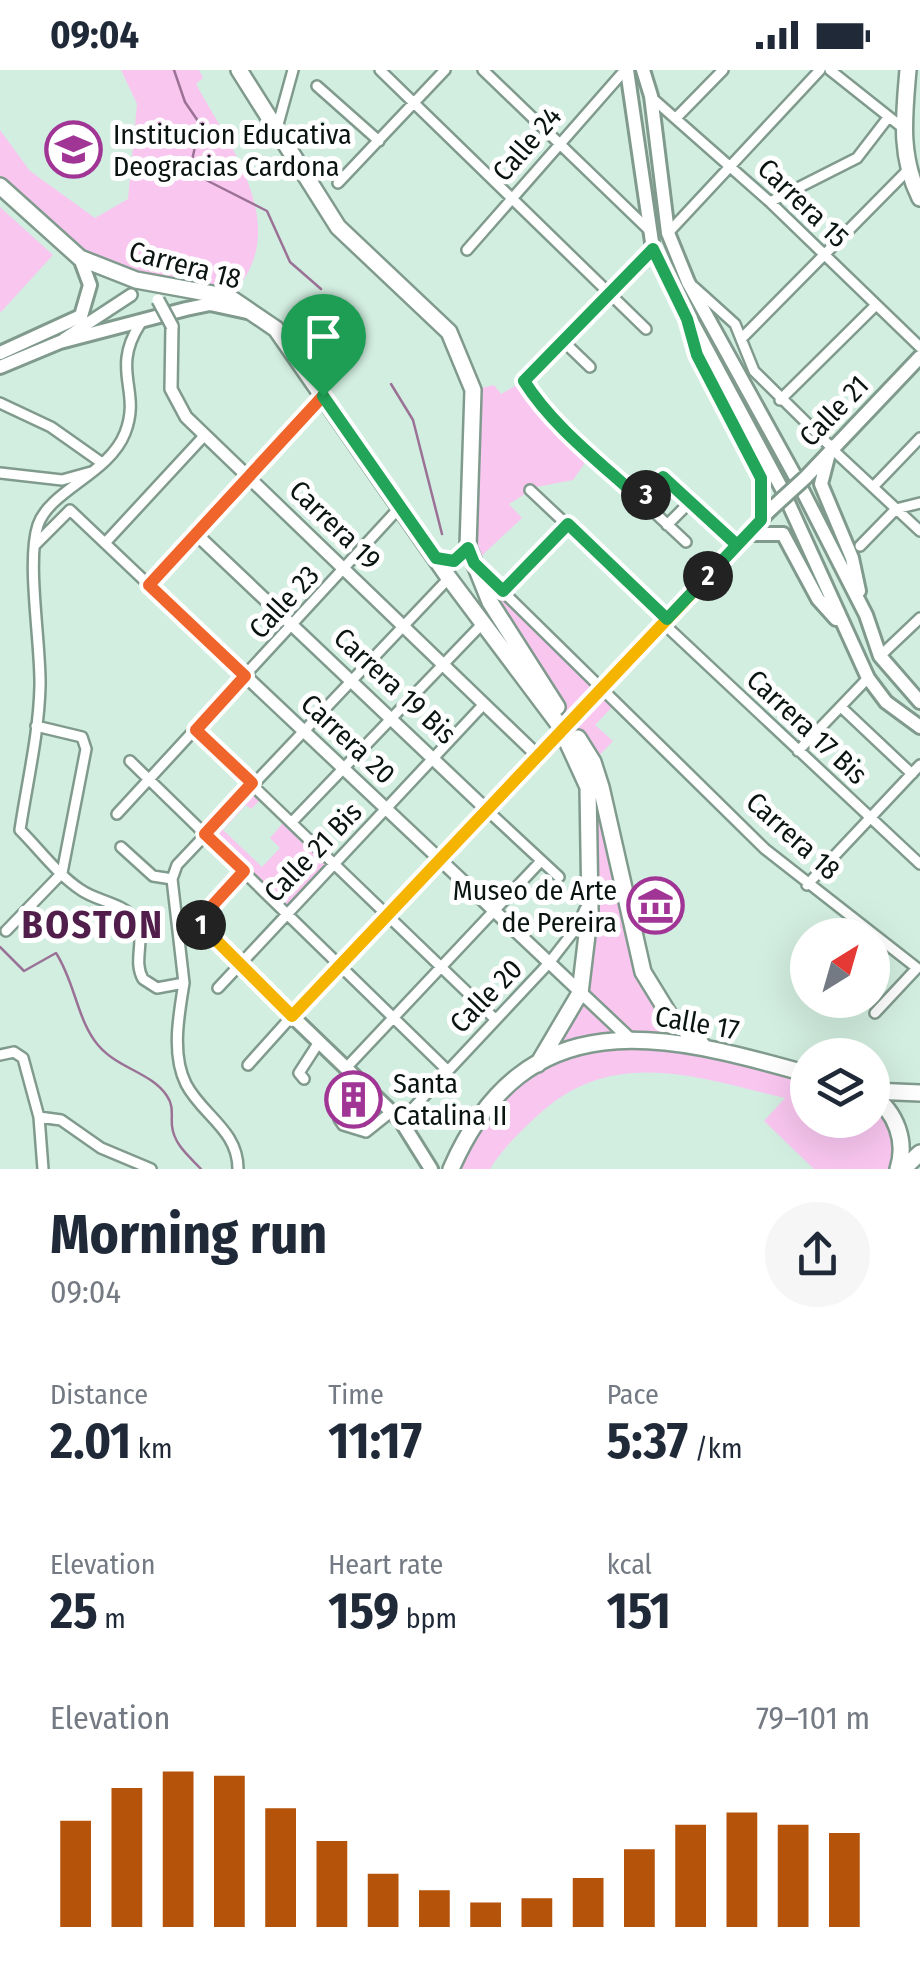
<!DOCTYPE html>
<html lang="en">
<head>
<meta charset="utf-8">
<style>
	:root { --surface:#fff; --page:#f6f6f7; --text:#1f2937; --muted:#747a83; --accent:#b45309 }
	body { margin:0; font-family:"Fira Sans Condensed",sans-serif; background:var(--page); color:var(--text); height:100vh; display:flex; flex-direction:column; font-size:38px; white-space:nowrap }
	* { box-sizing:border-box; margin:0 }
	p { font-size:32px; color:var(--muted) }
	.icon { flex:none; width:55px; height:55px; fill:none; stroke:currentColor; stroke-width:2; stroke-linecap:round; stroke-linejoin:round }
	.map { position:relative; height:1099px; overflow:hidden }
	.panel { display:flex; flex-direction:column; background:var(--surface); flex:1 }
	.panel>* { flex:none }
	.needle { width:65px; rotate:37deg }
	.buttons { position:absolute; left:790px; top:848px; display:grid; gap:20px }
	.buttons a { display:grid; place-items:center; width:100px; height:100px; border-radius:50%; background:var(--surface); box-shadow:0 10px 40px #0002; font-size:50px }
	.pin { position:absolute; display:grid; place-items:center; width:85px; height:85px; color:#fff; margin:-102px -42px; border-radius:50% 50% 50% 0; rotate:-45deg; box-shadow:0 0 10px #0007 }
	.pin .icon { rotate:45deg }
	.km { position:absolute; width:50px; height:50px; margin:-25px; border-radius:50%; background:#222; color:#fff; font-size:28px; line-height:50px; text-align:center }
	.round { display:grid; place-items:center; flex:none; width:105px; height:105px; border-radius:52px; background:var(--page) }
	.overview { display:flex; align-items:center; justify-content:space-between; height:170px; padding:0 50px }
	h1 { font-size:55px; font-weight:700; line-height:75px }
	.figures { display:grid; grid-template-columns:repeat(3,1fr); gap:15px; height:170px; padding:10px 50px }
	.figures div { display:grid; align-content:center }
	.figures b { font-size:50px; font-weight:700 }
	.figures small { font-size:28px; font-weight:400 }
	.figures p { font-size:28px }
	.chart { height:280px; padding:20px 50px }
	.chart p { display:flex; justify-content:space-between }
	.chart svg { width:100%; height:180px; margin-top:10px; stroke:var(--accent); stroke-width:6 }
	.status { display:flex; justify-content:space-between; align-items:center; height:70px; padding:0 50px; background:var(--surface); direction:ltr }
	.status svg { height:28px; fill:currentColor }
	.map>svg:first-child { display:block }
	.green { fill:#f9c6f0; fill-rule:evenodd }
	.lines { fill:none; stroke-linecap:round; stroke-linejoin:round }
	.stream { stroke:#9b7296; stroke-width:2.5 }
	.minor-casing { stroke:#809b8d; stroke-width:14 }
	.tertiary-casing { stroke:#809b8d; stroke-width:16 }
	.secondary-casing { stroke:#809b8d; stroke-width:18 }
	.primary-casing { stroke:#809b8d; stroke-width:20 }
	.minor { stroke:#fff; stroke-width:9 }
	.tertiary { stroke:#fff; stroke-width:11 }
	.secondary { stroke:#fff; stroke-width:12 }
	.primary { stroke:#fff; stroke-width:15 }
	.tertiary-bridge-casing { stroke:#809b8d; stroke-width:16; stroke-linecap:butt }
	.secondary-bridge-casing { stroke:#809b8d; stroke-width:18; stroke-linecap:butt }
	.tertiary-bridge { stroke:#fff; stroke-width:11 }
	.secondary-bridge { stroke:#fff; stroke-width:12 }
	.split-1-casing { stroke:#fff; stroke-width:20 }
	.split-2-casing { stroke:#fff; stroke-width:20 }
	.split-3-casing { stroke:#fff; stroke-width:20 }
	.split-4-casing { stroke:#fff; stroke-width:20 }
	.split-1 { stroke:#f0652b; stroke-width:12 }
	.split-2 { stroke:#f5b400; stroke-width:12 }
	.split-3 { stroke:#22a559; stroke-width:12 }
	.split-4 { stroke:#22a559; stroke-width:12 }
	.labels { text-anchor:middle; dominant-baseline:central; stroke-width:10; stroke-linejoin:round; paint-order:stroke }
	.poi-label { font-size:28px; fill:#0a1410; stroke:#fff; text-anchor:start }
	.street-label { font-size:28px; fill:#0a1410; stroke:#fff }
	.district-label { font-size:38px; font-weight:bold; letter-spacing:2.5px; fill:#511d4b; stroke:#fff }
</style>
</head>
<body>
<div class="status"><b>09:04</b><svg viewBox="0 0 49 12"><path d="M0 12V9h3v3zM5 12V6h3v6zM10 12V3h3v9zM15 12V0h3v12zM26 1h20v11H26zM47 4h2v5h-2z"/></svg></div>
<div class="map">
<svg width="920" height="1099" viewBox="0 0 920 1099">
	<rect width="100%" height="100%" fill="#d2eee0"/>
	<!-- green -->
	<path class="green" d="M 121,0 L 199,0 L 203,8 L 196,14 C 231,78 296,162 229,227 L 96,195 L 0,116 L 0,60 L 30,101 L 95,148 L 128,129 L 137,34 Z
		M 0,137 L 53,185 L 1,242 L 0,241 Z
		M 524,311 L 539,334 L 591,384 L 573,410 L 536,417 L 509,434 L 522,448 L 474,493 L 617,632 L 595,655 L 613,671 L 593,692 L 490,532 L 474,493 L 473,320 L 494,315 L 501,324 Z
		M 252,713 L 334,791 L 286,841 L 205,764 ZM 260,730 L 283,753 L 270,768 L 280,778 L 262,797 L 223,760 L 246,735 L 251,739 Z
		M 595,737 L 600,738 L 643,902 L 703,977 L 807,1004 L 808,1050 L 872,1050 L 873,1025 L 890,1042 L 898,1099 L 814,1099 L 764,1051 L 785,1028 C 696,1007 611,975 536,1047 C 520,1062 502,1079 490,1099 L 451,1099 L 461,1076 L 538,994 L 580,923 Z"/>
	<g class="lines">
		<!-- stream -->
		<path class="stream" d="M 174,0 L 185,32 L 200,54 L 191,95 L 208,111 L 267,141 L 290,192 L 321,219
			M 391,314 L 413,350 L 442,464
			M 0,877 L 24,901 L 56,883 C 75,912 77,950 98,975 C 118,999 151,1002 167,1026 C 174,1036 171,1045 172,1056 C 174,1075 190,1087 201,1099"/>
		<defs>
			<path id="minor" d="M 380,0 L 646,259
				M 483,0 L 649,160
				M 830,0 L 903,58
				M 317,16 L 379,71
				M 651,27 L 770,132 L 920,277
				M 676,48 L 723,0
				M 277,58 L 293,0
				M 338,113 L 445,0
				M 770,132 L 857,88 L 887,49
				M 668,163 L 820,0
				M 653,179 L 524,311 L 539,334 L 686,472
				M 467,180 L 625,0
				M 694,217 L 735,254 L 754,301 L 829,375 L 836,375
				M 140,254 C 110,301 142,320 125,363 C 109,404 50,420 38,455 C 26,491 41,574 40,616 C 39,663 27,713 20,760 C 39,779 58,805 81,820 C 98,832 123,832 135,850 C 147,869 132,890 143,909 L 157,918 L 184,913 C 179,944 171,984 186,1014 C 202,1045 238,1060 238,1099
				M 742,268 L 907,101
				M 563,271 L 590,297
				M 780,330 L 876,235
				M 0,333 L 51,357 L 102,393
				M 832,379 L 920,461
				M 0,403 L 62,410 L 91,402
				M 873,417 L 920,368
				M 530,420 L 667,549
				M 641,430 L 663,407 L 737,475
				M 667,455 L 690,432
				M 105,473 L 204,366
				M 35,475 L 70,440 L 149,515
				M 860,476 L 896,439 L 920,433
				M 479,498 L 765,779 L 917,898 L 875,943
				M 503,521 L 568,454
				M 664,554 L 920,794
				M 880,586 L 920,548
				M 841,637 L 912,704
				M 36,656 L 82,667 L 86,679 L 62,803
				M 196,661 L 495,949
				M 798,681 L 868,608
				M 130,691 L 447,1000
				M 488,741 L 559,807
				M 117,744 L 400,437
				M 292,752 L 483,553
				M 121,777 L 153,806 L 172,809
				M 243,801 L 200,852 L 292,946 L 248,995
				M 807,815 L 920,695
				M 6,861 L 62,803
				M 184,913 L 172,809 L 177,795 L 449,508
				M 218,918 L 484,634
				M 0,985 L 14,982 L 23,988 L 39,1047 L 43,1099
				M 346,998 L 541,791
				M 304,1009 L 299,1003 L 319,972
				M 39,1047 L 61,1050 L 101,1078 L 151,1099
				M 339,1049 L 343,1055 L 366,1062 L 391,1042
				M 401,1051 L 549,893 L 577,857 L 585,839"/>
			<path id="tertiary" d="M 172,256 L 171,319 L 186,347 L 538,686
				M 64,269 L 131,225
				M 323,326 L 149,515 L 628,967
				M 195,463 L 488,741"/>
			<path id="secondary" d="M 627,0 L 653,179 L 782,419 L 868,608 L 886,632 L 920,657
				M 643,0 L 651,26 L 668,163 L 688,212 L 795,406 L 866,545 L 880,586 L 920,632
				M 694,274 L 761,408 L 761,448
				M 0,283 L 81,246 L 90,215 L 80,188
				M 0,297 L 60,272 L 186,239 L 210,234 L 247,242
				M 829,383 L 821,414 L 852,488 L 859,521
				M 805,408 L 920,287
				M 748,464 L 783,464 L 818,529 L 836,549
				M 588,633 L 770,440
				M 431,1099 L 401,1051 L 292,946 L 554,670"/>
			<path id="primary" d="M 239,0 L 338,157 L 449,262 L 473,320 L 468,477 L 490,532 L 557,637
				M 908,0 C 904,46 899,86 920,128
				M 0,116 L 80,188 L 136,210 L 229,227 L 276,259 L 449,508 L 560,656 L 588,717 L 590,840 L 580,923 L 538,994
				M 578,668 L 593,692 L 601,717 L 643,902 L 670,946 L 703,976
				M 872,1021 L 920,1023
				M 872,1025 C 896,1042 907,1071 898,1099
				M 451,1099 C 526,928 663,963 808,1004
				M 903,1099 L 920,1083"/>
		</defs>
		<!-- minor casing -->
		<use href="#minor" class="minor-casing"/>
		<!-- tertiary casing -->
		<use href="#tertiary" class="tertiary-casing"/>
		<!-- secondary casing -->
		<use href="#secondary" class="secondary-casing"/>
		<!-- primary casing -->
		<use href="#primary" class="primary-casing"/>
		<!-- minor -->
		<use href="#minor" class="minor"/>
		<!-- tertiary -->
		<use href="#tertiary" class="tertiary"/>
		<!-- secondary -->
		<use href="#secondary" class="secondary"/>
		<!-- primary -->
		<use href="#primary" class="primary"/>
		<defs>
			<path id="tertiary-bridge" d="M 158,230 L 172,256"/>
			<path id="secondary-bridge" d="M 770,440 L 805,408
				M 554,670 L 588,633"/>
		</defs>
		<!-- tertiary-bridge casing -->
		<use href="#tertiary-bridge" class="tertiary-bridge-casing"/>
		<!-- secondary-bridge casing -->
		<use href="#secondary-bridge" class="secondary-bridge-casing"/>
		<!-- tertiary-bridge -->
		<use href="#tertiary-bridge" class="tertiary-bridge"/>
		<!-- secondary-bridge -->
		<use href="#secondary-bridge" class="secondary-bridge"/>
	</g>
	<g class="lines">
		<defs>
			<path id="split-1" d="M 201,855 L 201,848 L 244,801 L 205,764 L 252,713 L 196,660 L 245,606 L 149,515 L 323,326"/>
			<path id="split-2" d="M 201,855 L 292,946 L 708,506"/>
			<path id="split-3" d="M 646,425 L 641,430 C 601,393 553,357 524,311 L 653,179 L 687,249 L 697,285 L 761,408 L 761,450 L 708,506"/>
			<path id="split-4" d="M 323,326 L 436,488 L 454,491 L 468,478 L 474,493 L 503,521 L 568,454 L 667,549 L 737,475 L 663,407 L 646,425"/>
		</defs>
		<!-- split-1 casing -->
		<use href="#split-1" class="split-1-casing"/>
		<!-- split-2 casing -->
		<use href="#split-2" class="split-2-casing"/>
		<!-- split-3 casing -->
		<use href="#split-3" class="split-3-casing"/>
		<!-- split-4 casing -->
		<use href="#split-4" class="split-4-casing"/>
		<!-- split-1 -->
		<use href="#split-1" class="split-1"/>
		<!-- split-2 -->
		<use href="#split-2" class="split-2"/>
		<!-- split-3 -->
		<use href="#split-3" class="split-3"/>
		<!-- split-4 -->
		<use href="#split-4" class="split-4"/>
	</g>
	<!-- icons -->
	<defs>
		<symbol id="school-ring" viewBox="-11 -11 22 22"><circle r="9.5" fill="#fff" stroke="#a13596" stroke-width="1.5"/><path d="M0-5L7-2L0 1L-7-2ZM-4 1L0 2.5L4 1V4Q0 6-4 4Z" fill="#a13596"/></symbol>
		<symbol id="museum-ring" viewBox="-11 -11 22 22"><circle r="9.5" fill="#fff" stroke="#a13596" stroke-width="1.5"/><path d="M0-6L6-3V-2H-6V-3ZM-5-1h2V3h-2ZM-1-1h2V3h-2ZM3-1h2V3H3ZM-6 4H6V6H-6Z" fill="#a13596"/></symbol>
		<symbol id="building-ring" viewBox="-11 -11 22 22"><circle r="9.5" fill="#fff" stroke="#a13596" stroke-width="1.5"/><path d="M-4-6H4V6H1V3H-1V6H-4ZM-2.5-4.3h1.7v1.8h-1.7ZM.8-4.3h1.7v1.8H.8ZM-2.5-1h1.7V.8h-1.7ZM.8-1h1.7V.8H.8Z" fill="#a13596"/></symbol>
	</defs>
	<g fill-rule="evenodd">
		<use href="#school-ring" x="42" y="48" width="63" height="63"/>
		<use href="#museum-ring" x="624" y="804" width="63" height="63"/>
		<use href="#building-ring" x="322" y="998" width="63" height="63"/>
	</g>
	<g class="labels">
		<!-- poi labels -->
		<g class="poi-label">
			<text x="113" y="64">Institucion Educativa<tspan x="113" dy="32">Deogracias Cardona</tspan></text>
			<text x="617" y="820" text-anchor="end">Museo de Arte<tspan x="617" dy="32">de Pereira</tspan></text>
			<text x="393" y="1013">Santa<tspan x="393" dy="32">Catalina II</tspan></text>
		</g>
		<!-- street labels -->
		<g class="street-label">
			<text transform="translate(527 74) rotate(-49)">Calle 24</text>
			<text transform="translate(803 133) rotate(44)">Carrera 15</text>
			<text transform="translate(185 195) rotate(15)">Carrera 18</text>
			<text transform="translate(834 341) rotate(-46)">Calle 21</text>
			<text transform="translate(335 455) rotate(44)">Carrera 19</text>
			<text transform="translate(284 532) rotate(-47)">Calle 23</text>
			<text transform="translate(395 616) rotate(43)">Carrera 19 Bis</text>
			<text transform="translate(807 657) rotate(43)">Carrera 17 Bis</text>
			<text transform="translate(348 669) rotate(43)">Carrera 20</text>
			<text transform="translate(793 766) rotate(42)">Carrera 18</text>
			<text transform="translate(313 782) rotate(-46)">Calle 21 Bis</text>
			<text transform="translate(486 926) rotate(-46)">Calle 20</text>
			<text transform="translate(697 953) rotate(10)">Calle 17</text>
		</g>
		<!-- district labels -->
		<g class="district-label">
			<text x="93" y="855">BOSTON</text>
		</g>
	</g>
</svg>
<div class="buttons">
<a><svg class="needle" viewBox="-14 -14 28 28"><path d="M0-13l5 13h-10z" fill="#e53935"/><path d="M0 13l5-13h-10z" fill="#747a83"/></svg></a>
<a><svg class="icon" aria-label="layers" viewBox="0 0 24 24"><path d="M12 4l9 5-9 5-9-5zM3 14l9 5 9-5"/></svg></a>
</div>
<div class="pin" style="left:323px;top:326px;background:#1e9e55"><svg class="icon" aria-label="arrive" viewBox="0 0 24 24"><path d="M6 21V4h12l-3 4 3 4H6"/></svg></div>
<b class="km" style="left:201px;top:855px">1</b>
<b class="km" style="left:708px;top:506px">2</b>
<b class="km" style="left:646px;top:425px">3</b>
</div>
<section class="panel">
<div class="overview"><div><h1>Morning run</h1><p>09:04</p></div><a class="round"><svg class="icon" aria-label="share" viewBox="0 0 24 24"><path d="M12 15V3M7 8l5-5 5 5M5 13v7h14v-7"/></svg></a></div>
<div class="figures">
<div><p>Distance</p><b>2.01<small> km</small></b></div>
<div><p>Time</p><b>11:17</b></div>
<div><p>Pace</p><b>5:37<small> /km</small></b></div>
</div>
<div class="figures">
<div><p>Elevation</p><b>25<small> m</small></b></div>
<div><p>Heart rate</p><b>159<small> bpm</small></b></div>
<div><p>kcal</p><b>151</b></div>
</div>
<div class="chart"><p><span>Elevation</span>79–101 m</p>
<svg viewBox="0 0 160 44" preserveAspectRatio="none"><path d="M5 44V18M15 44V10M25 44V6M35 44V7M45 44V15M55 44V23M65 44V31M75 44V35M85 44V38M95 44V37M105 44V32M115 44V25M125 44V19M135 44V16M145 44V19M155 44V21"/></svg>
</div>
</section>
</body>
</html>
